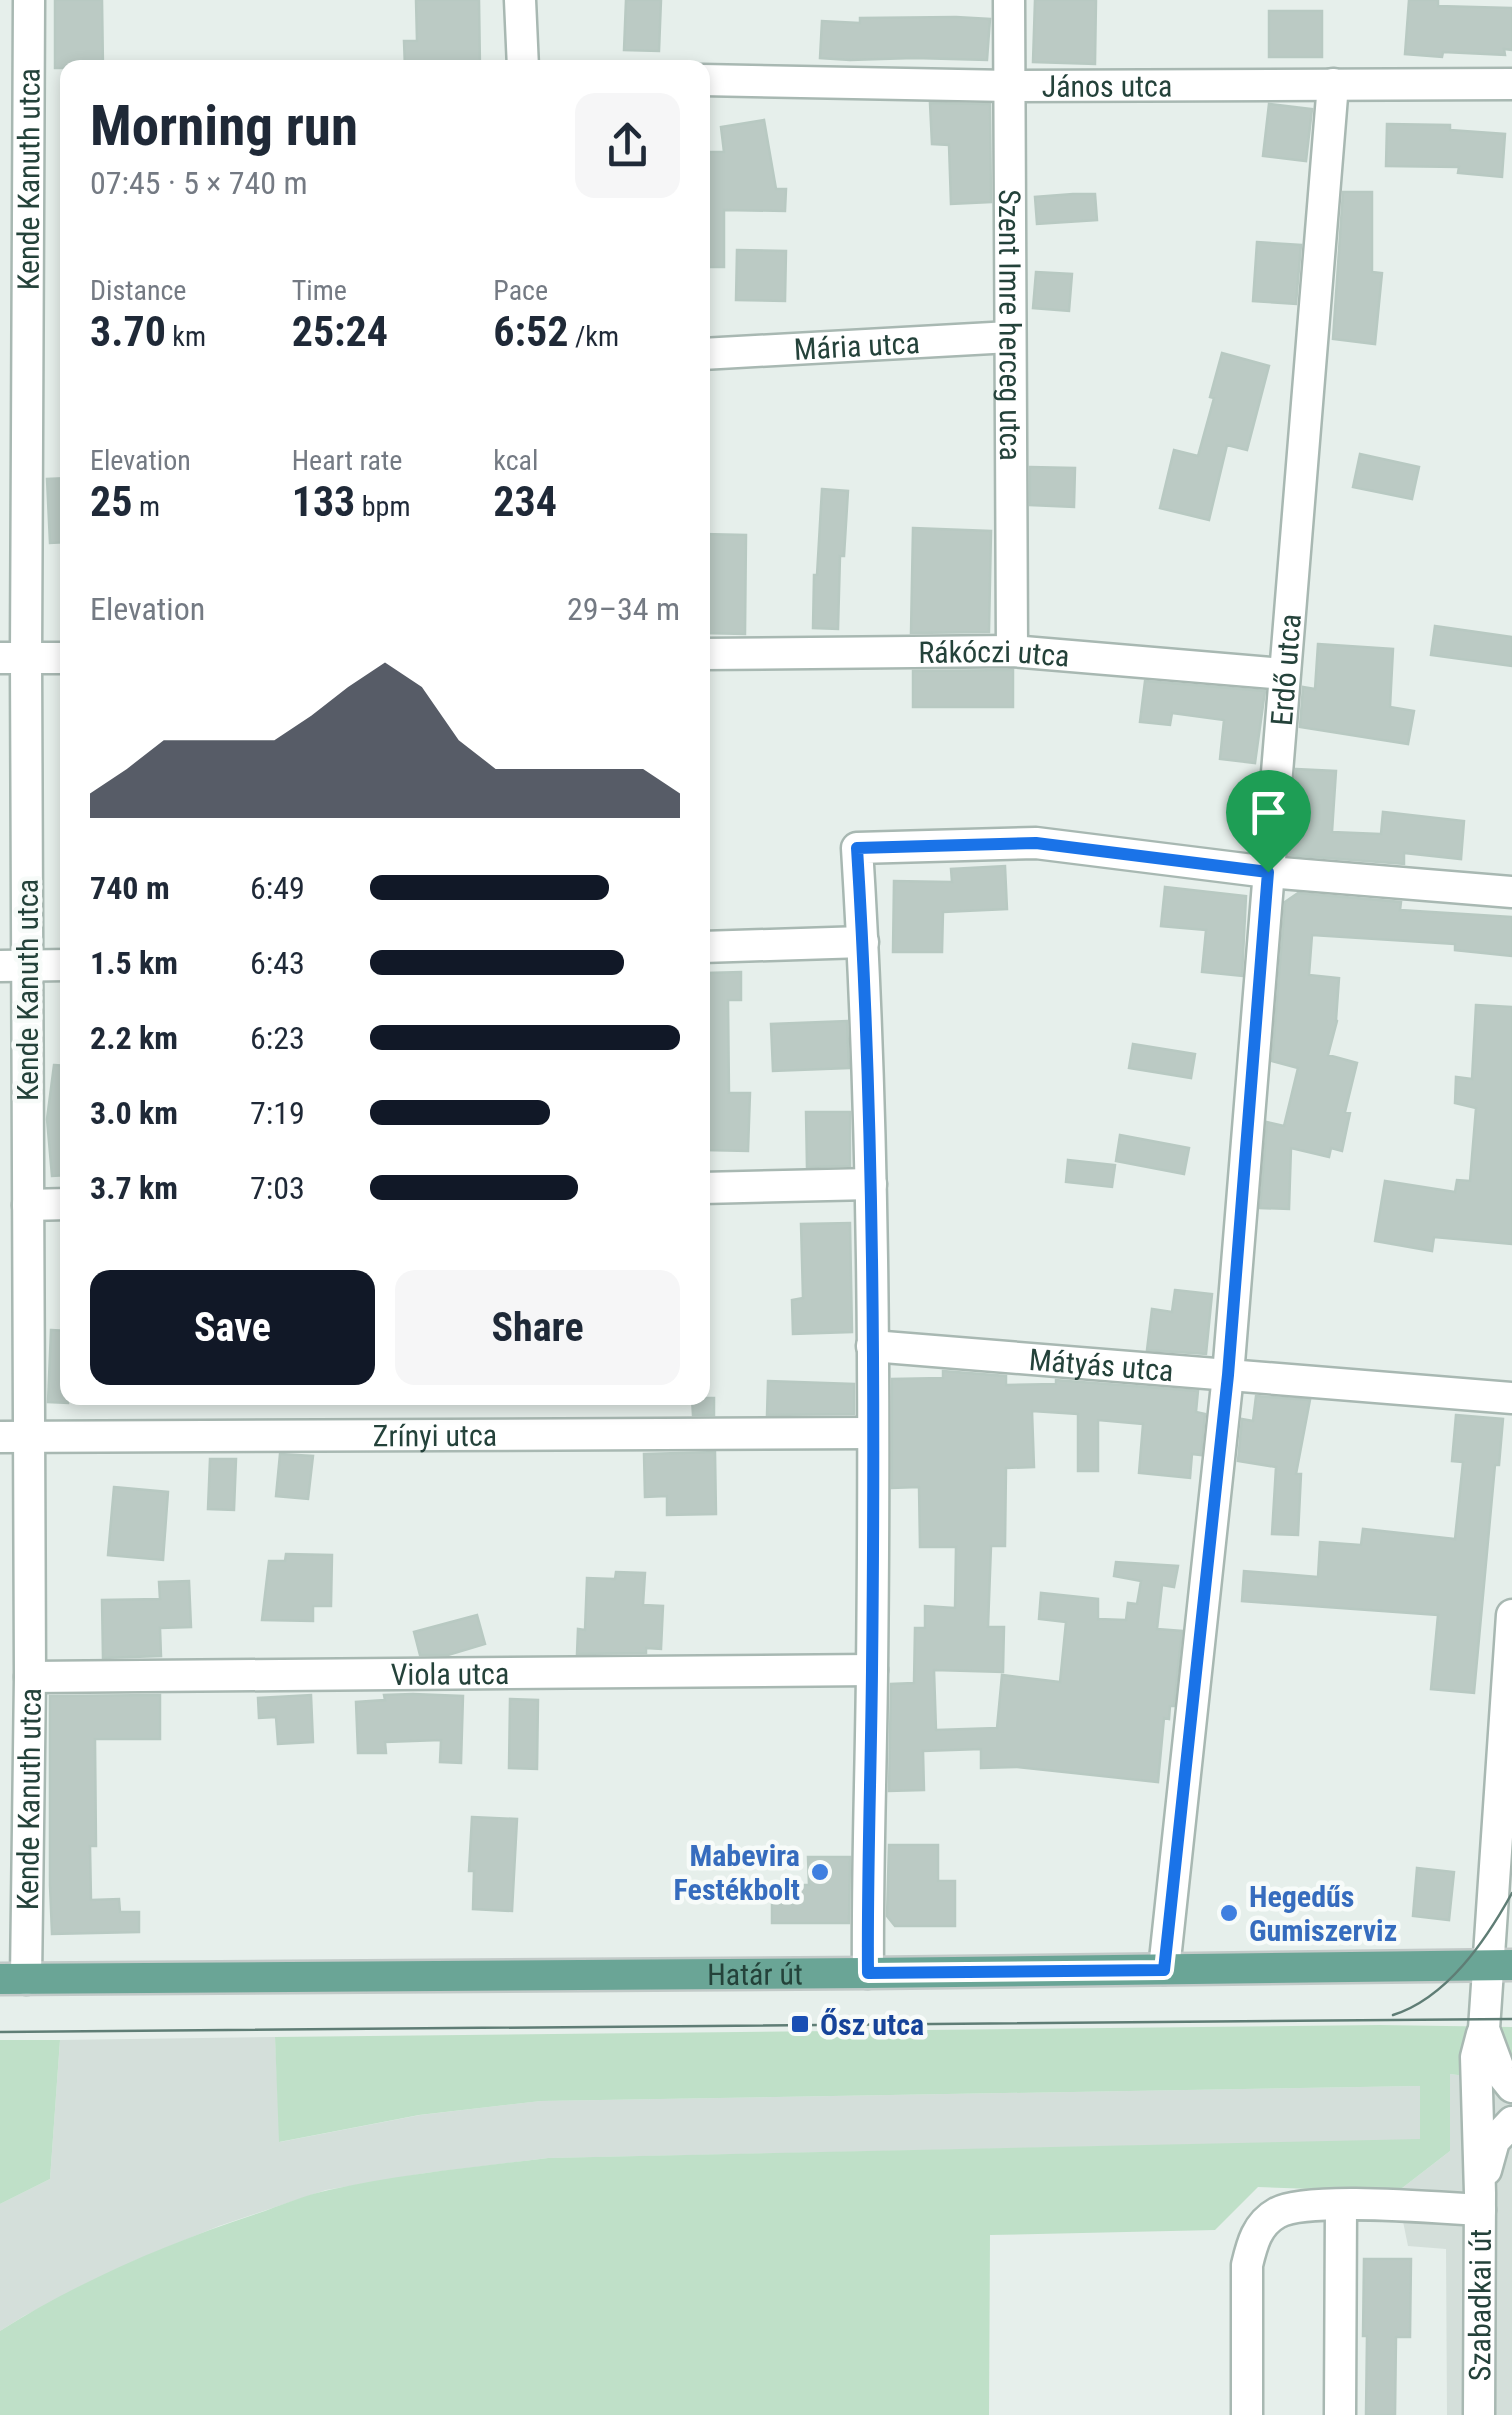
<!DOCTYPE html>
<html lang="en">
<head>
<meta charset="utf-8">
<style>
	:root { --surface:#fff; --page:#f6f6f7; --text:#1f2937; --muted:#747a83; --accent:#111827 }
	body { margin:0; font-family:"Roboto Condensed",sans-serif; background:var(--page); color:var(--text); height:100vh; display:flex; flex-direction:column; font-size:38px; white-space:nowrap }
	* { box-sizing:border-box; margin:0 }
	p { font-size:32px; color:var(--muted) }
	.icon { flex:none; width:55px; height:55px; fill:none; stroke:currentColor; stroke-width:2; stroke-linecap:round; stroke-linejoin:round }
	.map { position:relative; flex:1; overflow:hidden }
	.details { position:absolute; left:60px; top:60px; width:650px; height:1345px; display:flex; flex-direction:column; background:var(--surface); border-radius:20px; box-shadow:0 5px 15px #0003 }
	.details>* { flex:none }
	.pin { position:absolute; display:grid; place-items:center; width:85px; height:85px; color:#fff; margin:-102px -42px; border-radius:50% 50% 50% 0; rotate:-45deg; box-shadow:0 0 10px #0007 }
	.pin .icon { rotate:45deg }
	.round { display:grid; place-items:center; flex:none; width:105px; height:105px; border-radius:20px; background:var(--page) }
	.overview { display:flex; align-items:center; justify-content:space-between; height:170px; padding:0 30px }
	h1 { font-size:55px; font-weight:700; line-height:75px }
	.metrics { display:grid; grid-template-columns:repeat(3,1fr); gap:15px; height:170px; padding:10px 30px }
	.metrics div { display:grid; align-content:center }
	.metrics b { font-size:42px; font-weight:700 }
	.metrics small { font-size:28px; font-weight:400 }
	.metrics p { font-size:28px }
	.chart { height:280px; padding:20px 30px }
	.chart p { display:flex; justify-content:space-between }
	.chart svg { width:100%; height:180px; margin-top:10px; fill:var(--accent); opacity:.7 }
	.button { display:flex; gap:20px; margin-top:auto; padding:20px 30px }
	.button a { flex:1; height:115px; border-radius:20px; background:var(--accent); color:#fff; font-size:40px; font-weight:700; line-height:115px; text-align:center }
	.button a+a { background:var(--page); color:var(--text) }
	ul { padding:0 30px; list-style:none; font-size:32px }
	li { display:grid; grid-template-columns:160px 120px 1fr; align-items:center; height:75px }
	li i { height:25px; border-radius:12px; background:var(--accent) }
	.map>svg:first-child { display:block }
	.built { fill:#d4dfda }
	.green { fill:#bfe0c8 }
	.building { fill:#bbcac4; stroke:#b8c9c2; stroke-width:2.5 }
	.lines { fill:none; stroke-linecap:round; stroke-linejoin:round }
	.minor-casing { stroke:#a8b8b2; stroke-width:35 }
	.major-casing { stroke:#c2cac8; stroke-width:35 }
	.minor { stroke:#fff; stroke-width:30 }
	.major { stroke:#6aa596; stroke-width:30 }
	.tram { stroke:#5f7d75; stroke-width:2.5 }
	.route-casing { stroke:#fff; stroke-width:20 }
	.route { stroke:#1a73e8; stroke-width:12 }
	.shop-dot { fill:#3f7fe0; stroke:#f7fbf9; stroke-width:4 }
	.transit-dot { fill:#1a4fb4; stroke:#f7fbf9; stroke-width:4 }
	.labels { text-anchor:middle; dominant-baseline:central; stroke-width:9; stroke-linejoin:round; paint-order:stroke }
	.street-label { font-size:30px; fill:#24423a; stroke:#f7fbf9 }
	.shop-label { font-size:30px; font-weight:bold; fill:#366cbe; stroke:#f7fbf9; text-anchor:end }
	.transit-label { font-size:30px; font-weight:bold; fill:#164399; stroke:#f7fbf9; text-anchor:start }
</style>
</head>
<body>
<div class="map">
<svg width="1512" height="2415" viewBox="0 0 1512 2415">
	<rect width="100%" height="100%" fill="#e6efeb"/>
	<!-- built -->
	<path class="built" d="M 275,2037 L 280,2142 L 420,2115 L 541,2101 L 1420,2086 L 1420,2140 L 548,2158 L 426,2173 L 326,2190 L 219,2226 L 136,2260 L 24,2316 L 0,2331 L 0,2204 L 50,2179 L 60,2040 Z
		M 1450,2074 L 1512,2082 L 1512,2415 L 1447,2415 L 1446,2249 L 1408,2246 L 1397,2192 L 1450,2151 Z"/>
	<!-- green -->
	<path class="green" d="M 1380,2025 L 1512,2027 L 1512,2082 L 1450,2074 L 1450,2151 L 1397,2192 L 1258,2187 L 1215,2230 L 990,2235 L 989,2415 L 0,2415 L 0,2331 C 79,2281 168,2243 256,2214 C 280,2206 304,2195 329,2190 C 401,2174 475,2167 548,2158 L 1420,2139 L 1420,2086 L 541,2101 L 419,2115 L 279,2142 L 275,2037 Z
		M 0,2040 L 60,2040 L 50,2179 L 0,2204 Z"/>
	<!-- building -->
	<path class="building" d="M 55,0 L 102,0 L 103,68 L 55,68 Z
		M 416,0 L 479,0 L 480,68 L 405,68 L 404,41 L 417,41 Z
		M 626,0 L 661,0 L 659,51 L 624,50 Z
		M 1035,0 L 1096,0 L 1095,64 L 1033,62 Z
		M 1409,0 L 1438,0 L 1438,6 L 1512,8 L 1512,50 L 1504,49 L 1505,55 L 1443,52 L 1442,57 L 1405,54 Z
		M 1269,11 L 1322,11 L 1322,57 L 1269,57 Z
		M 956,17 L 990,19 L 987,60 L 914,58 L 850,60 L 820,58 L 822,21 L 860,23 L 860,18 Z
		M 930,103 L 990,104 L 991,202 L 951,204 L 949,145 L 932,144 Z
		M 1269,104 L 1312,109 L 1306,161 L 1263,156 Z
		M 764,120 L 776,189 L 786,189 L 785,211 L 724,210 L 724,267 L 702,267 L 702,152 L 724,152 L 721,127 Z
		M 1387,124 L 1450,125 L 1450,130 L 1505,134 L 1502,177 L 1458,173 L 1459,167 L 1386,166 Z
		M 1343,192 L 1372,192 L 1372,272 L 1382,273 L 1375,344 L 1333,339 Z
		M 1073,194 L 1095,194 L 1097,220 L 1037,224 L 1035,197 Z
		M 1257,242 L 1301,245 L 1296,304 L 1253,301 Z
		M 737,250 L 786,251 L 785,301 L 736,300 Z
		M 1036,272 L 1072,274 L 1069,311 L 1033,308 Z
		M 1222,353 L 1269,366 L 1247,450 L 1227,445 L 1209,520 L 1160,508 L 1174,450 L 1198,456 L 1214,398 L 1210,397 Z
		M 1360,454 L 1419,467 L 1412,499 L 1353,487 Z
		M 1030,467 L 1075,468 L 1074,507 L 1030,505 Z
		M 68,478 L 68,542 L 50,543 L 47,479 Z
		M 822,489 L 848,491 L 844,556 L 840,556 L 838,629 L 813,628 L 814,575 L 817,575 Z
		M 913,528 L 991,531 L 989,632 L 911,633 Z
		M 703,534 L 746,535 L 745,634 L 702,633 Z
		M 1435,626 L 1512,637 L 1512,666 L 1431,655 Z
		M 1318,644 L 1393,649 L 1390,707 L 1414,711 L 1408,744 L 1300,727 L 1303,687 L 1315,689 Z
		M 1013,670 L 1013,707 L 913,707 L 913,671 Z
		M 1145,681 L 1265,691 L 1255,763 L 1220,759 L 1224,720 L 1172,713 L 1170,725 L 1140,722 Z
		M 1296,769 L 1336,771 L 1332,832 L 1381,834 L 1383,812 L 1464,821 L 1461,859 L 1404,853 L 1404,864 L 1289,855 Z
		M 1005,866 L 1007,909 L 943,912 L 942,952 L 893,952 L 894,881 L 952,882 L 951,869 Z
		M 1165,887 L 1246,896 L 1242,976 L 1202,972 L 1206,930 L 1161,926 Z
		M 1298,893 L 1401,902 L 1400,910 L 1512,917 L 1512,956 L 1455,950 L 1455,944 L 1312,935 L 1309,975 L 1339,978 L 1336,1020 L 1337,1021 L 1328,1055 L 1357,1063 L 1345,1112 L 1350,1113 L 1342,1151 L 1331,1148 L 1329,1157 L 1291,1148 L 1289,1209 L 1260,1208 L 1267,1122 L 1284,1126 L 1298,1068 L 1272,1061 L 1285,902 Z
		M 741,972 L 741,1000 L 728,1000 L 729,1093 L 750,1093 L 748,1151 L 705,1150 L 708,1071 L 702,1071 L 702,1032 L 707,1032 L 706,973 Z
		M 1476,1005 L 1512,1007 L 1512,1244 L 1434,1237 L 1432,1251 L 1375,1241 L 1385,1181 L 1455,1192 L 1457,1180 L 1470,1181 L 1476,1108 L 1455,1103 L 1456,1077 L 1472,1079 Z
		M 847,1021 L 849,1068 L 773,1071 L 771,1024 Z
		M 1133,1044 L 1195,1054 L 1191,1078 L 1129,1068 Z
		M 54,1065 L 68,1066 L 68,1175 L 52,1176 L 47,1119 Z
		M 806,1112 L 850,1112 L 850,1166 L 807,1167 Z
		M 1120,1135 L 1189,1148 L 1184,1174 L 1116,1161 Z
		M 1068,1160 L 1115,1165 L 1112,1187 L 1066,1182 Z
		M 850,1223 L 852,1332 L 793,1334 L 792,1300 L 803,1298 L 801,1224 Z
		M 1175,1290 L 1212,1294 L 1206,1354 L 1147,1350 L 1152,1309 L 1172,1312 Z
		M 51,1330 L 68,1331 L 68,1403 L 48,1402 Z
		M 943,1371 L 1006,1376 L 1006,1385 L 1056,1384 L 1056,1380 L 1198,1391 L 1196,1412 L 1205,1414 L 1201,1455 L 1192,1454 L 1190,1478 L 1139,1473 L 1143,1424 L 1098,1420 L 1098,1471 L 1078,1471 L 1078,1414 L 1032,1411 L 1034,1467 L 1006,1468 L 1005,1546 L 991,1546 L 988,1627 L 1004,1627 L 1003,1672 L 934,1670 L 936,1730 L 997,1728 L 1002,1675 L 1060,1682 L 1066,1622 L 1039,1619 L 1041,1593 L 1098,1599 L 1098,1619 L 1126,1620 L 1128,1603 L 1137,1604 L 1141,1581 L 1114,1576 L 1116,1562 L 1178,1566 L 1174,1587 L 1162,1585 L 1157,1629 L 1182,1631 L 1174,1706 L 1170,1706 L 1169,1719 L 1164,1718 L 1158,1782 L 1017,1767 L 981,1768 L 981,1749 L 923,1751 L 924,1790 L 889,1791 L 891,1684 L 914,1683 L 915,1628 L 925,1628 L 925,1606 L 955,1608 L 956,1547 L 920,1547 L 919,1487 L 892,1488 L 892,1379 L 943,1378 Z
		M 768,1381 L 854,1384 L 854,1414 L 767,1415 Z
		M 1256,1396 L 1310,1400 L 1296,1474 L 1301,1474 L 1298,1535 L 1272,1534 L 1276,1467 L 1238,1461 L 1242,1419 L 1253,1421 Z
		M 692,1398 L 714,1398 L 714,1415 L 693,1415 Z
		M 1456,1415 L 1503,1419 L 1499,1465 L 1495,1465 L 1474,1693 L 1431,1689 L 1438,1615 L 1242,1601 L 1244,1571 L 1318,1577 L 1320,1542 L 1361,1545 L 1363,1529 L 1455,1539 L 1463,1462 L 1452,1461 Z
		M 715,1452 L 716,1514 L 667,1515 L 667,1496 L 645,1497 L 644,1454 Z
		M 280,1454 L 313,1456 L 308,1499 L 276,1496 Z
		M 210,1459 L 236,1459 L 234,1510 L 208,1509 Z
		M 114,1487 L 168,1492 L 163,1560 L 108,1555 Z
		M 286,1554 L 332,1555 L 331,1606 L 313,1606 L 313,1621 L 262,1620 L 269,1561 L 285,1561 Z
		M 616,1572 L 645,1573 L 643,1605 L 663,1606 L 661,1649 L 646,1648 L 646,1653 L 577,1654 L 578,1629 L 585,1630 L 587,1578 L 615,1579 Z
		M 189,1581 L 191,1627 L 160,1628 L 161,1656 L 103,1658 L 102,1600 L 160,1599 L 159,1582 Z
		M 477,1615 L 485,1644 L 448,1655 L 420,1655 L 414,1632 Z
		M 413,1694 L 463,1696 L 461,1763 L 440,1762 L 441,1740 L 385,1742 L 386,1753 L 358,1753 L 356,1702 L 385,1700 L 384,1695 Z
		M 160,1695 L 160,1739 L 95,1739 L 96,1846 L 90,1846 L 91,1900 L 119,1899 L 120,1912 L 139,1912 L 139,1932 L 52,1934 L 50,1885 L 50,1696 Z
		M 311,1695 L 313,1742 L 278,1744 L 276,1717 L 259,1718 L 258,1698 Z
		M 510,1699 L 538,1700 L 537,1769 L 509,1768 Z
		M 472,1817 L 517,1819 L 512,1911 L 473,1909 L 474,1871 L 469,1871 Z
		M 889,1845 L 938,1845 L 938,1881 L 955,1881 L 955,1926 L 895,1926 L 887,1916 Z
		M 808,1857 L 850,1857 L 849,1923 L 772,1923 L 772,1885 L 809,1885 Z
		M 1417,1868 L 1454,1872 L 1449,1920 L 1413,1916 Z
		M 1364,2259 L 1411,2259 L 1410,2337 L 1396,2337 L 1395,2415 L 1366,2415 L 1367,2336 L 1363,2336 Z"/>
	<g class="lines">
		<defs>
			<g id="minor">
				<path d="M 520,0 L 523,68"/>
				<path id="s1" d="M 1009,0 L 1012,651"/>
				<path id="s2" d="M 702,80 L 1010,86 L 1512,84"/>
				<path id="s3" d="M 702,354 L 1010,337"/>
				<path id="s4" d="M 702,654 L 1012,651 L 1284,674"/>
				<path d="M 0,658 L 68,658"/>
				<path d="M 702,947 L 863,942"/>
				<path d="M 0,966 L 68,965"/>
				<path d="M 702,1188 L 871,1184"/>
				<path d="M 28,1205 L 68,1204"/>
				<path id="s5" d="M 872,1346 L 1512,1398"/>
				<path id="s6" d="M 0,1437 L 872,1433"/>
				<path d="M 1512,1615 L 1484,2029 L 1500,2072 L 1512,2087"/>
				<path id="s7" d="M 30,1677 L 872,1670"/>
				<path id="s8" d="M 1164,1969 L 1228,1375 L 1333,84"/>
				<path d="M 868,1973 C 867,1873 871,1772 872,1671 C 875,1397 874,1122 857,848 L 1036,843 L 1268,872 L 1512,892"/>
				<path id="s9" d="M 26,1979 L 30,1677 L 26,658 L 29,0"/>
				<path d="M 1486,2170 L 1494,2141 L 1512,2122"/>
				<path d="M 1247,2415 L 1247,2265 C 1252,2244 1257,2224 1277,2213 C 1307,2196 1440,2208 1480,2210"/>
				<path d="M 1340,2415 L 1341,2205"/>
				<path id="s10" d="M 1479,2415 L 1480,2193 L 1476,2057 L 1482,2034"/>
			</g>
			<g id="major">
				<path id="s11" d="M 0,1979 L 868,1973 L 1512,1965"/>
			</g>
		</defs>
		<!-- minor casing -->
		<use href="#minor" class="minor-casing"/>
		<!-- major casing -->
		<use href="#major" class="major-casing"/>
		<!-- minor -->
		<use href="#minor" class="minor"/>
		<!-- major -->
		<use href="#major" class="major"/>
		<!-- tram -->
		<path class="tram" d="M 1393,2015 C 1447,1998 1486,1940 1512,1893
			M 0,2032 L 1512,2019"/>
	</g>
	<g class="lines">
		<defs>
			<path id="route" d="M 1036,843 L 1268,872 L 1228,1375 L 1164,1970 L 868,1973 C 867,1873 871,1772 872,1671 C 875,1397 874,1122 857,848 Z"/>
		</defs>
		<!-- route casing -->
		<use href="#route" class="route-casing"/>
		<!-- route -->
		<use href="#route" class="route"/>
	</g>
	<!-- markers -->
	<g class="shop-dot">
		<circle cx="820" cy="1872" r="10"/>
		<circle cx="1229" cy="1913" r="10"/>
	</g>
	<rect class="transit-dot" x="790" y="2014" width="20" height="20" rx="5"/>
	<g class="labels">
		<!-- street labels -->
		<g class="street-label">
			<text stroke="none"><textPath href="#s2" startOffset="405">János utca</textPath></text>
			<text stroke="none"><textPath href="#s9" startOffset="1800">Kende Kanuth utca</textPath></text>
			<text stroke="none"><textPath href="#s1" startOffset="325">Szent Imre herceg utca</textPath></text>
			<text stroke="none"><textPath href="#s3" startOffset="155">Mária utca</textPath></text>
			<text stroke="none"><textPath href="#s4" startOffset="292">Rákóczi utca</textPath></text>
			<text stroke="none"><textPath href="#s8" startOffset="1305">Erdő utca</textPath></text>
			<text transform="translate(27 990) rotate(-90)">Kende Kanuth utca</text>
			<text stroke="none"><textPath href="#s5" startOffset="230">Mátyás utca</textPath></text>
			<text stroke="none"><textPath href="#s6" startOffset="435">Zrínyi utca</textPath></text>
			<text stroke="none"><textPath href="#s7" startOffset="420">Viola utca</textPath></text>
			<text stroke="none"><textPath href="#s9" startOffset="180">Kende Kanuth utca</textPath></text>
			<text stroke="none"><textPath href="#s11" startOffset="755">Határ út</textPath></text>
			<text stroke="none"><textPath href="#s10" startOffset="110">Szabadkai út</textPath></text>
		</g>
		<!-- shop labels -->
		<g class="shop-label">
			<text x="800" y="1855">Mabevira<tspan x="800" dy="34">Festékbolt</tspan></text>
			<text x="1249" y="1896" text-anchor="start">Hegedűs<tspan x="1249" dy="34">Gumiszerviz</tspan></text>
		</g>
		<!-- transit labels -->
		<g class="transit-label">
			<text x="820" y="2024">Ősz utca</text>
		</g>
	</g>
</svg>
<div class="pin" style="left:1268px;top:872px;background:#1e9e55"><svg class="icon" aria-label="arrive" viewBox="0 0 24 24"><path d="M6 21V4h12l-3 4 3 4H6"/></svg></div>
<section class="details">
<div class="overview"><div><h1>Morning run</h1><p>07:45 · 5 × 740 m</p></div><a class="round"><svg class="icon" aria-label="share" viewBox="0 0 24 24"><path d="M12 15V3M7 8l5-5 5 5M5 13v7h14v-7"/></svg></a></div>
<div class="metrics">
<div><p>Distance</p><b>3.70<small> km</small></b></div>
<div><p>Time</p><b>25:24</b></div>
<div><p>Pace</p><b>6:52<small> /km</small></b></div>
</div>
<div class="metrics">
<div><p>Elevation</p><b>25<small> m</small></b></div>
<div><p>Heart rate</p><b>133<small> bpm</small></b></div>
<div><p>kcal</p><b>234</b></div>
</div>
<div class="chart"><p><span>Elevation</span>29–34 m</p>
<svg viewBox="0 0 160 44" preserveAspectRatio="none"><path d="M0 44V38L10 32L20 25L30 25L40 25L50 25L60 19L70 12L80 6L90 12L100 25L110 32L120 32L130 32L140 32L150 32L160 38V44z"/></svg>
</div>
<ul>
<li><b>740 m</b>6:49<i style="width:77%"></i></li>
<li><b>1.5 km</b>6:43<i style="width:82%"></i></li>
<li><b>2.2 km</b>6:23<i style="width:100%"></i></li>
<li><b>3.0 km</b>7:19<i style="width:58%"></i></li>
<li><b>3.7 km</b>7:03<i style="width:67%"></i></li>
</ul>
<div class="button"><a>Save</a><a>Share</a></div>
</section>
</div>
</body>
</html>
